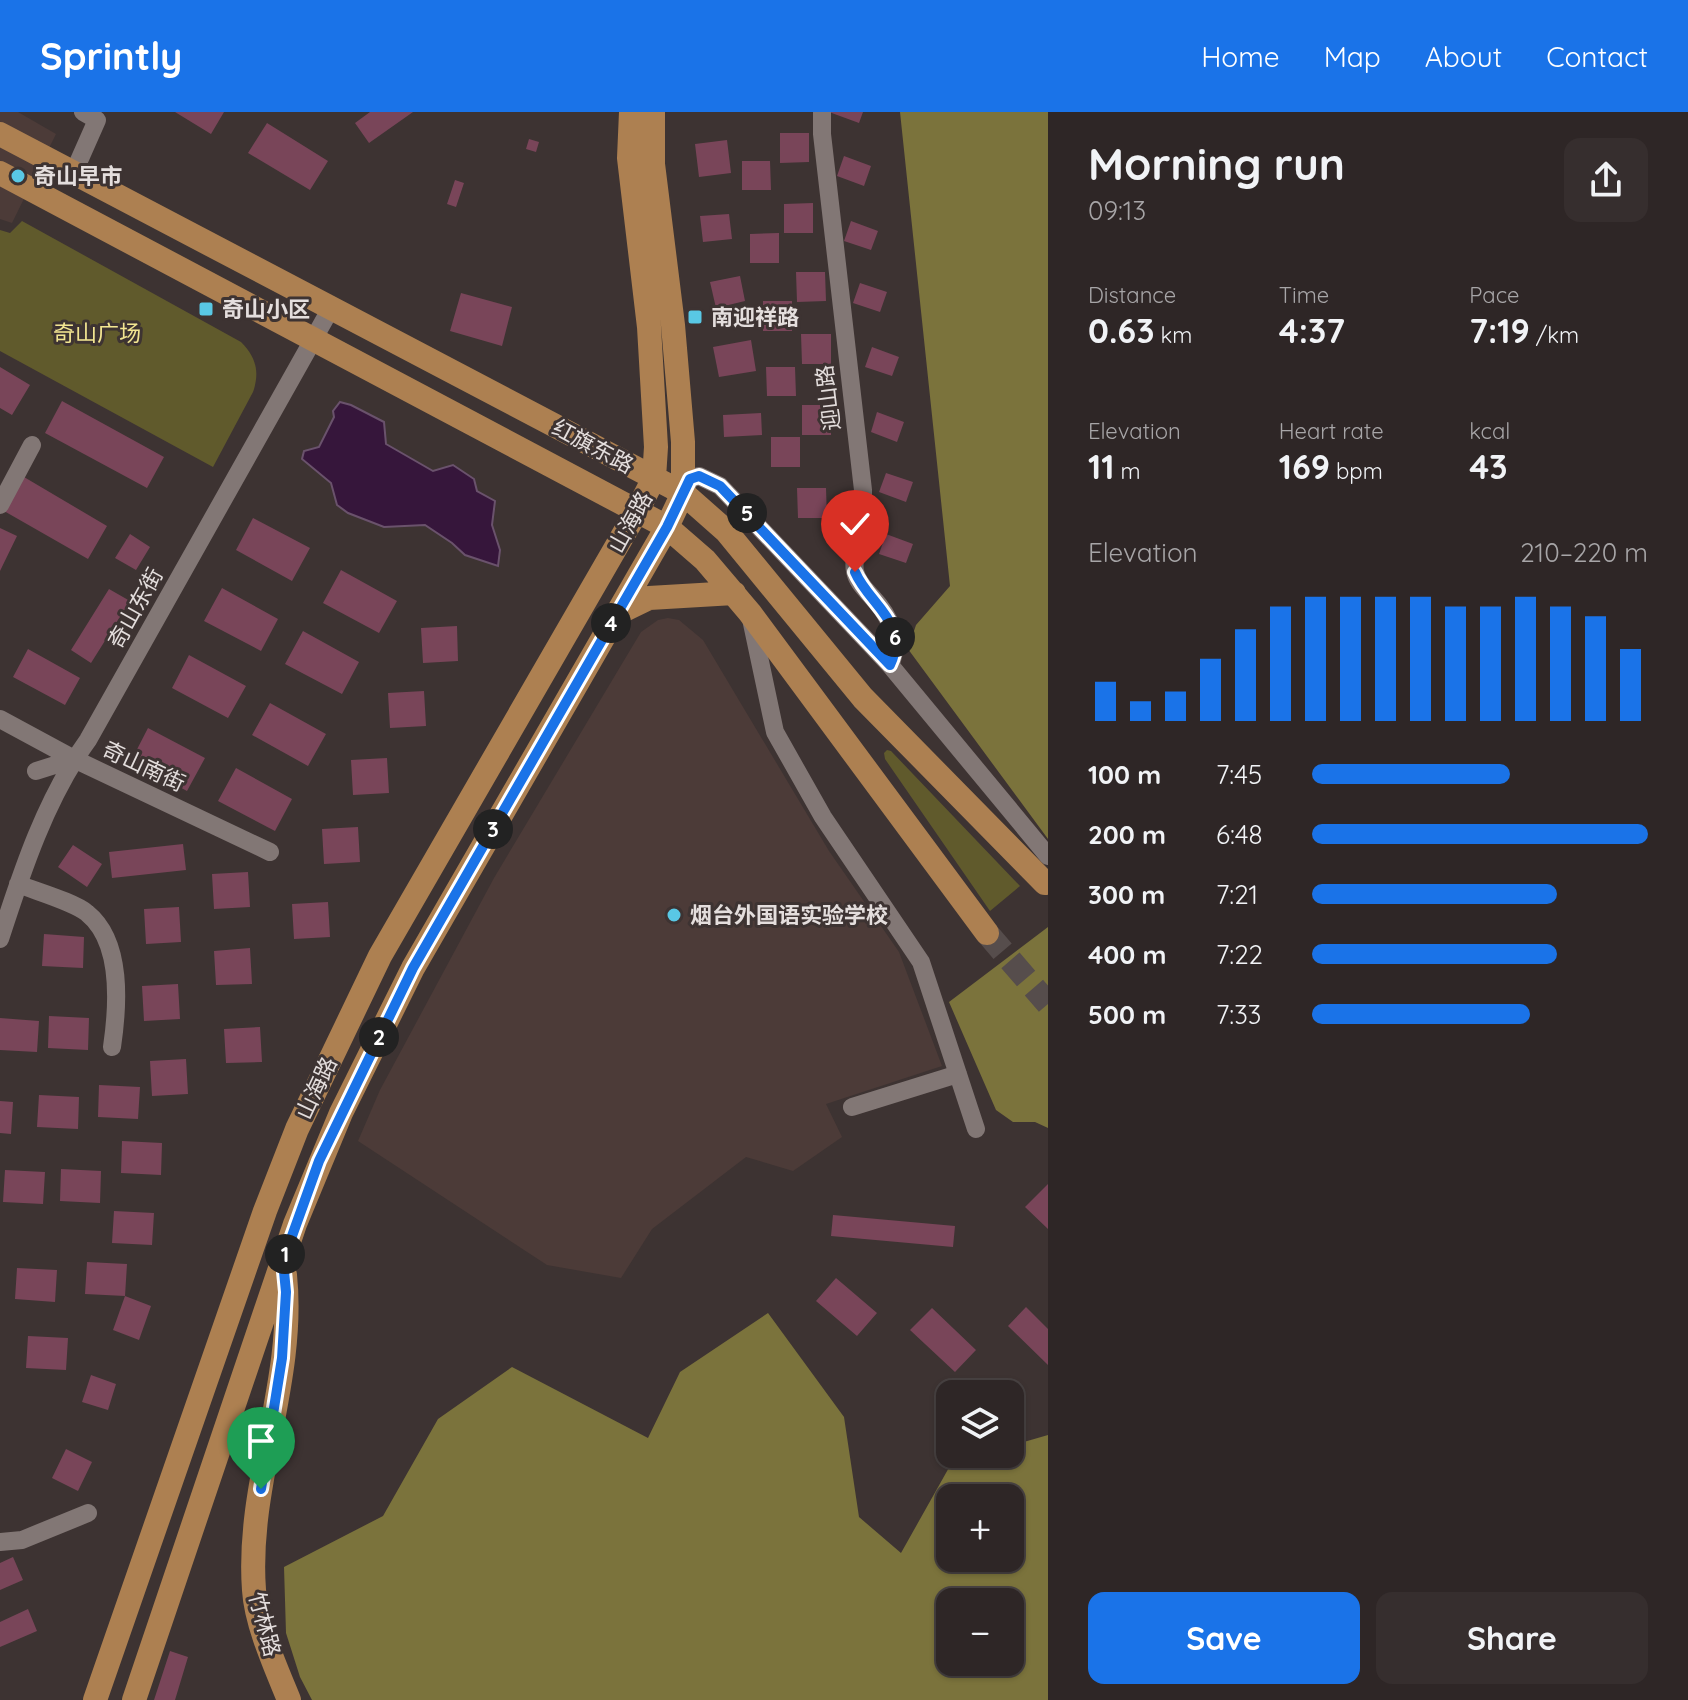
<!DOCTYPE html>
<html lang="en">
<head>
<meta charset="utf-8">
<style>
	:root { --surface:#2e2626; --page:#362e2e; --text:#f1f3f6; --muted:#a7a5a7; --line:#494343; --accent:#1a73e8 }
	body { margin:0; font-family:Quicksand,"Noto Sans SC",sans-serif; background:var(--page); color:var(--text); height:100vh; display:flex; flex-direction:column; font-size:30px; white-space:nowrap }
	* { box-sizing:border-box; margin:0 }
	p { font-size:26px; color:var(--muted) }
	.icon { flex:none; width:44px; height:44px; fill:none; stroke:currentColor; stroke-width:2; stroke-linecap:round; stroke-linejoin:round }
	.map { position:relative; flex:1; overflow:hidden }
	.drawer { display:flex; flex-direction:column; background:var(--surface); width:640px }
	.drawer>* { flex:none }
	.tools { position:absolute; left:936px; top:1268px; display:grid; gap:16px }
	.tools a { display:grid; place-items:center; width:88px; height:88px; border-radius:16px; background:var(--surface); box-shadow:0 2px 6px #0004,0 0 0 2px var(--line); font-size:40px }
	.pin { position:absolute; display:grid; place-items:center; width:68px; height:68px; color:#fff; margin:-82px -34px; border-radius:50% 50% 50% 0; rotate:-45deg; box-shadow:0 0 8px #0007 }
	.pin .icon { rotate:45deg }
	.km { position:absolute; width:40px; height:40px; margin:-20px; border-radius:50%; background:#222; color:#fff; font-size:22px; line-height:40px; text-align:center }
	.round { display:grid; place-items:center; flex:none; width:84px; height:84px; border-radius:16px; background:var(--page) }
	.head { display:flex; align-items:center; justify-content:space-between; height:136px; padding:0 40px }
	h1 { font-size:44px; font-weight:700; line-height:60px }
	.metrics { display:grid; grid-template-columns:repeat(3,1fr); gap:12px; height:136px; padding:8px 40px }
	.metrics div { display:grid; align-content:center }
	.metrics b { font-size:34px; font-weight:700 }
	.metrics small { font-size:22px; font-weight:400 }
	.metrics p { font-size:22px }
	.chart { height:224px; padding:16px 40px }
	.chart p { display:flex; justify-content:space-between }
	.chart svg { width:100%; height:144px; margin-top:8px; stroke:var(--accent); stroke-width:6 }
	.primary-button { display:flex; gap:16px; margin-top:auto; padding:16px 40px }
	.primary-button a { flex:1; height:92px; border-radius:16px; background:var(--accent); color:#fff; font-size:32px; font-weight:700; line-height:92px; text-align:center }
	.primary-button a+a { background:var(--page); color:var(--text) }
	ul { padding:0 40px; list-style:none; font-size:26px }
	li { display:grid; grid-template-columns:128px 96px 1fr; align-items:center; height:60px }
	li i { height:20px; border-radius:10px; background:var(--accent) }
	header { display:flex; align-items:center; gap:48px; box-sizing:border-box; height:112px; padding:0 40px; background:var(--accent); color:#fff }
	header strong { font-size:38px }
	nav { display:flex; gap:44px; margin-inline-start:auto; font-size:28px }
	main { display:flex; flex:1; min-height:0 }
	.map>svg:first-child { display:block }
	.built { fill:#4c3b38 }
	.green { fill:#605a2c }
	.forest { fill:#7b733c; fill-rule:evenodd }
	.water { fill:#36163b; stroke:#6a526c; stroke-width:2 }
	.building { fill:#794559 }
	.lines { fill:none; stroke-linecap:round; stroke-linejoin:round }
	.major-tunnel { stroke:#564d4c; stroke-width:24; stroke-dasharray:24 12; stroke-linecap:butt }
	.minor { stroke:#827775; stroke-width:18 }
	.major { stroke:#ad8051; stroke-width:24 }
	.route-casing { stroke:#fff; stroke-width:16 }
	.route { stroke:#1a73e8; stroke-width:10 }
	.poi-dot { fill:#59c8e5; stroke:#3d3332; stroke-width:3 }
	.labels { text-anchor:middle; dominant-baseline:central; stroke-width:6; stroke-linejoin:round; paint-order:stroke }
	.poi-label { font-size:22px; font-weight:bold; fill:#e4dedd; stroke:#3d3332; text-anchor:start }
	.park-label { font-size:22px; fill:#f2e591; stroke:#3d3332 }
	.street-label { font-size:22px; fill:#e4dedd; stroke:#3d3332 }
</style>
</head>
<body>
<header>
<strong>Sprintly</strong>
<nav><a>Home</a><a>Map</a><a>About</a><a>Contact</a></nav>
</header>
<main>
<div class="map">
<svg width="1048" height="1588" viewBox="0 0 1048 1588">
	<rect width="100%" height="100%" fill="#3d3332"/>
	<!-- built -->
	<path class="built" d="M 0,0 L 18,0 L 56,22 L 12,111 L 0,107 Z
		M 668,506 L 679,508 L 703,528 L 829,739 L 899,840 L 942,954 L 826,992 L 842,1025 L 793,1059 L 746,1045 L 652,1117 L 621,1166 L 547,1153 L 358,1029 L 380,978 L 494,766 L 641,520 L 658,508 Z"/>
	<!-- green -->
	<path class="green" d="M 22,109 L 241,230 C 256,245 260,260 253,280 L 213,355 L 0,239 L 0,118 L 10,121 Z
		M 887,638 L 891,639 L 1020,774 L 990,799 L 885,647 L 884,641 Z"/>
	<!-- forest -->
	<path class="forest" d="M 900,0 L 1048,0 L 1048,727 L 908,537 L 916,513 L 950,474 Z
		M 1048,815 L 1048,1016 L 1035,1010 L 1013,1010 L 996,998 L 949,890 Z
		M 768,1201 L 844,1305 L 859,1405 L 901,1441 L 951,1352 L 985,1342 L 1010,1342 L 1010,1334 L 1048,1323 L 1048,1588 L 312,1588 L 300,1565 L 286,1521 L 284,1455 L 383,1404 L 438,1307 L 512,1255 L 648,1326 L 680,1260 ZM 1010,1386 L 1010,1446 L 950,1446 L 950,1386 ZM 1010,1490 L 1010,1550 L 950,1550 L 950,1490 Z"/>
	<!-- water -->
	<path class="water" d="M 340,290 L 351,293 L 384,310 L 386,332 L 433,359 L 453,353 L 474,367 L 477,379 L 495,389 L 492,413 L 500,438 L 498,454 L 465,443 L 452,431 L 425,413 L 384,415 L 348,401 L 337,393 L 331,371 L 302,347 L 304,339 L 319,335 L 334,305 L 333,299 Z"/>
	<!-- building -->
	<path class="building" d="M 175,0 L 224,0 L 211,22 Z
		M 370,0 L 413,0 L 369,31 L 355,11 Z
		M 829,0 L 863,0 L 859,11 Z
		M 267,11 L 328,49 L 310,78 L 248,41 Z
		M 780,21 L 809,21 L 809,50 L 780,51 Z
		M 529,27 L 539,30 L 536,40 L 526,37 Z
		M 727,28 L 731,61 L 699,65 L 695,32 Z
		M 844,44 L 871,54 L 864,74 L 837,64 Z
		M 742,49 L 770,49 L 771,78 L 742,78 Z
		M 455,68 L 464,71 L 456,95 L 447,92 Z
		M 813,91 L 813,121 L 784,121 L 784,92 Z
		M 729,102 L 732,127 L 703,130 L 700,104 Z
		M 851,109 L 878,119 L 871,138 L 844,129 Z
		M 779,121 L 779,151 L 750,151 L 750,122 Z
		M 796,160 L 825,160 L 826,189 L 797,190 Z
		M 740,164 L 745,189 L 716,196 L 710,170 Z
		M 860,171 L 887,180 L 880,200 L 853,191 Z
		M 461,181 L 512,195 L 502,234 L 450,219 Z
		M 763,189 L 792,189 L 792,219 L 763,219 Z
		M 801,222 L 831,222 L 831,252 L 802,252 Z
		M 751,228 L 756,259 L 719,265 L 713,235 Z
		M 872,235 L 899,245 L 892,264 L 865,255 Z
		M 0,255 L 30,273 L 12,303 L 0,296 Z
		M 766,255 L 795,255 L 796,284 L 767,284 Z
		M 62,289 L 164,345 L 147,376 L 45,321 Z
		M 802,293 L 831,293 L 831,323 L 802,323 Z
		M 877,300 L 904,310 L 897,330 L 871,320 Z
		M 761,301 L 762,323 L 724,325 L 723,303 Z
		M 771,325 L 800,325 L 800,355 L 771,355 Z
		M 886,361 L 913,370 L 906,390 L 879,380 Z
		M 24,365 L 107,414 L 88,447 L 4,399 Z
		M 797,376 L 826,376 L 827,406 L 798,406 Z
		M 253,406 L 310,436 L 292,469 L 236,438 Z
		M 0,416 L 17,424 L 0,459 Z
		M 130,422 L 150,435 L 136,458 L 115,446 Z
		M 886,422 L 913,432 L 906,451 L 879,442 Z
		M 341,458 L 397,489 L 379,521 L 323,491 Z
		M 222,476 L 278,507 L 261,539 L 204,509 Z
		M 109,477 L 130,489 L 91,551 L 71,538 Z
		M 457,514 L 458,549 L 423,551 L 421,516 Z
		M 303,519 L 359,550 L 342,582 L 285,552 Z
		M 28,537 L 80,566 L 65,593 L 13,565 Z
		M 189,543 L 246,574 L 228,606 L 172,576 Z
		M 424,579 L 426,614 L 390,616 L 388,581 Z
		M 270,591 L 326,622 L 308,654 L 252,623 Z
		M 148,616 L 205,646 L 187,679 L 131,649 Z
		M 387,646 L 389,681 L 353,683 L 351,648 Z
		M 236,656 L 292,687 L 275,719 L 218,689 Z
		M 358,715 L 360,750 L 324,752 L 322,717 Z
		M 183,732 L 186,758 L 112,766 L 109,740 Z
		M 73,733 L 102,752 L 87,775 L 58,755 Z
		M 248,760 L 250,795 L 214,797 L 212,762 Z
		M 328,790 L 330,825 L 294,827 L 292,792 Z
		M 179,795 L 181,830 L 146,832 L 144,797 Z
		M 44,822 L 84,825 L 83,856 L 42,854 Z
		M 250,836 L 252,872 L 216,873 L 214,839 Z
		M 178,872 L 180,907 L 144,909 L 142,874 Z
		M 49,904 L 89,906 L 88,938 L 48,936 Z
		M 0,906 L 39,909 L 37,940 L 0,938 Z
		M 260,915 L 262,950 L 226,951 L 224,917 Z
		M 186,947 L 188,982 L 152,984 L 150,949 Z
		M 99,973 L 140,975 L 138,1007 L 98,1005 Z
		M 39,983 L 79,985 L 78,1017 L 37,1015 Z
		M 0,989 L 13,990 L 11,1022 L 0,1021 Z
		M 122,1029 L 162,1031 L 161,1063 L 121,1061 Z
		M 61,1057 L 101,1059 L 100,1091 L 60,1089 Z
		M 5,1058 L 45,1060 L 43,1092 L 3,1090 Z
		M 1048,1072 L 1048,1117 L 1025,1095 Z
		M 114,1099 L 154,1101 L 152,1133 L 112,1131 Z
		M 833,1103 L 955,1114 L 953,1135 L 831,1124 Z
		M 87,1150 L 127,1152 L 125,1184 L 151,1194 L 139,1228 L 113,1218 L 125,1184 L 85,1182 Z
		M 17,1156 L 57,1158 L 55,1190 L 15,1187 Z
		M 836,1166 L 877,1201 L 857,1224 L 816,1189 Z
		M 1026,1195 L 1048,1217 L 1048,1253 L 1008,1214 Z
		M 932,1196 L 976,1238 L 955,1260 L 910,1218 Z
		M 28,1224 L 68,1226 L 66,1258 L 26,1256 Z
		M 91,1263 L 116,1272 L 108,1298 L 82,1290 Z
		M 66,1337 L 92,1350 L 78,1379 L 52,1366 Z
		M 13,1445 L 23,1468 L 0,1478 L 0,1451 Z
		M 28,1497 L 37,1519 L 0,1535 L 0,1510 Z
		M 170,1539 L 188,1545 L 175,1588 L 154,1588 Z"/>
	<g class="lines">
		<!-- major-tunnel -->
		<path class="major-tunnel" d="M 987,821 L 1048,892"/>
		<!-- minor -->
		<path class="minor" d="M 822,0 L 822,22 L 863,378 C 863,391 864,404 862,416 C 861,431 852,444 855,459 C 857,470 865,477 872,485 C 890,504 901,528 890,553
			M 74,60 L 97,8 L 83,0
			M 683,381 L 690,367 L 699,364 L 720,374 L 890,553 L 1048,744
			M 0,393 L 32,333
			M 751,507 L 775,620 L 823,705 L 921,850 L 976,1017
			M 0,607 L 74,647 L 270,740
			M 36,659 L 74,647
			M 18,772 C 35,779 74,790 87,801 C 123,830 118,894 112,935
			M 0,827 C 22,759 46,686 88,628 L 331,196
			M 852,995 L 958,962
			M 0,1430 L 22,1428 L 88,1401"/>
		<!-- major -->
		<path class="major" d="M 0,22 L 683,381 L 726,419 L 863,586 L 1045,771
			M 0,61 L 667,415 L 705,448 L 750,501 L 987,821
			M 616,502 L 649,486 L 734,481
			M 285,1163 C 296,1269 246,1372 254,1478 C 256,1512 276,1556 289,1588
			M 95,1588 L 265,1099 L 297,1017 L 380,844 L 637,399 L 654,366 L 656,335 L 649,215 L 629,46 L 631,0
			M 134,1588 L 295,1112 L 341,1001 L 413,856 L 667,415 L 683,381 L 683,330 L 673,213 L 653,52 L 653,0"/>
	</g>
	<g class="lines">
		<defs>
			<path id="route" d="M 261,1377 L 282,1246 L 286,1180 L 283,1149 L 319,1049 L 413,856 L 667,415 L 690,367 L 699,364 L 720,374 L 890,553 C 910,510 869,493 855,460"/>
		</defs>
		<!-- route casing -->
		<use href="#route" class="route-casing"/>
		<!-- route -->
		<use href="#route" class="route"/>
	</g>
	<!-- markers -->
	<g class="poi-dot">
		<circle cx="18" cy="64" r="8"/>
		<rect x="198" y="189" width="16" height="16" rx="4"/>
		<rect x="687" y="197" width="16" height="16" rx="4"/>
		<circle cx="674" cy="803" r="8"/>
	</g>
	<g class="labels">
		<!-- poi labels -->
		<g class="poi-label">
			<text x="34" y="64">奇山早市</text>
			<text x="222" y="197">奇山小区</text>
			<text x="711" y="205">南迎祥路</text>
			<text x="690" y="803">烟台外国语实验学校</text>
		</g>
		<!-- park labels -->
		<g class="park-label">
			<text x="97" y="221">奇山广场</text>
		</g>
		<!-- street labels -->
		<g class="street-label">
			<text transform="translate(828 286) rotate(-97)">迎山路</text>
			<text transform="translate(593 334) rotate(28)">红旗东路</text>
			<text transform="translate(630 410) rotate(-61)">山海路</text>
			<text transform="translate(135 496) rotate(-61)">奇山东街</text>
			<text transform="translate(144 654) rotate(25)">奇山南街</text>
			<text transform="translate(316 976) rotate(-65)">山海路</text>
			<text transform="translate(265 1512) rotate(75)">竹林路</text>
		</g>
	</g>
</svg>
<div class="tools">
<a><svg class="icon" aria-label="layers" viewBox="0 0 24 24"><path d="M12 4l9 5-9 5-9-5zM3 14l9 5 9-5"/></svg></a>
<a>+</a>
<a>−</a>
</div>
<div class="pin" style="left:261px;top:1377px;background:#1e9e55"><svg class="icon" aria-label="arrive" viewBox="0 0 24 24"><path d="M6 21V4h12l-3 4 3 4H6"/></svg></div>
<div class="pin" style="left:855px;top:460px;background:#d93025"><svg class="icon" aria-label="check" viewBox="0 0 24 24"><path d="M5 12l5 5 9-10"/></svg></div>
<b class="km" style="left:285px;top:1142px">1</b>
<b class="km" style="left:379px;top:925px">2</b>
<b class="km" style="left:493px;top:717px">3</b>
<b class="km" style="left:611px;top:511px">4</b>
<b class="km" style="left:747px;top:401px">5</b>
<b class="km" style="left:895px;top:525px">6</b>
</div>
<section class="drawer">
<div class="head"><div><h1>Morning run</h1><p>09:13</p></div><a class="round"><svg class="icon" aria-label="share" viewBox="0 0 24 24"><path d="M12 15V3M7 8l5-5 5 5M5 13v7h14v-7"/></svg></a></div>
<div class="metrics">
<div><p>Distance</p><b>0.63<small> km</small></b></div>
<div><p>Time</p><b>4:37</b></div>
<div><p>Pace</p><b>7:19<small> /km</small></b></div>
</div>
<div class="metrics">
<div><p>Elevation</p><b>11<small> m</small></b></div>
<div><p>Heart rate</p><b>169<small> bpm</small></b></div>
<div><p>kcal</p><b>43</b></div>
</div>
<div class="chart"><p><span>Elevation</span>210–220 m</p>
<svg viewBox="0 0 160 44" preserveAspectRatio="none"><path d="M5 44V32M15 44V38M25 44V35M35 44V25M45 44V16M55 44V9M65 44V6M75 44V6M85 44V6M95 44V6M105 44V9M115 44V9M125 44V6M135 44V9M145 44V12M155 44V22"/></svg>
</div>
<ul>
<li><b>100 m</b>7:45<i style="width:59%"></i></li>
<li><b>200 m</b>6:48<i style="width:100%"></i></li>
<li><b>300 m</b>7:21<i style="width:73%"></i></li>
<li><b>400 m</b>7:22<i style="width:73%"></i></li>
<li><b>500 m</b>7:33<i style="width:65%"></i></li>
</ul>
<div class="primary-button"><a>Save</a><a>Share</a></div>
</section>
</main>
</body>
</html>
